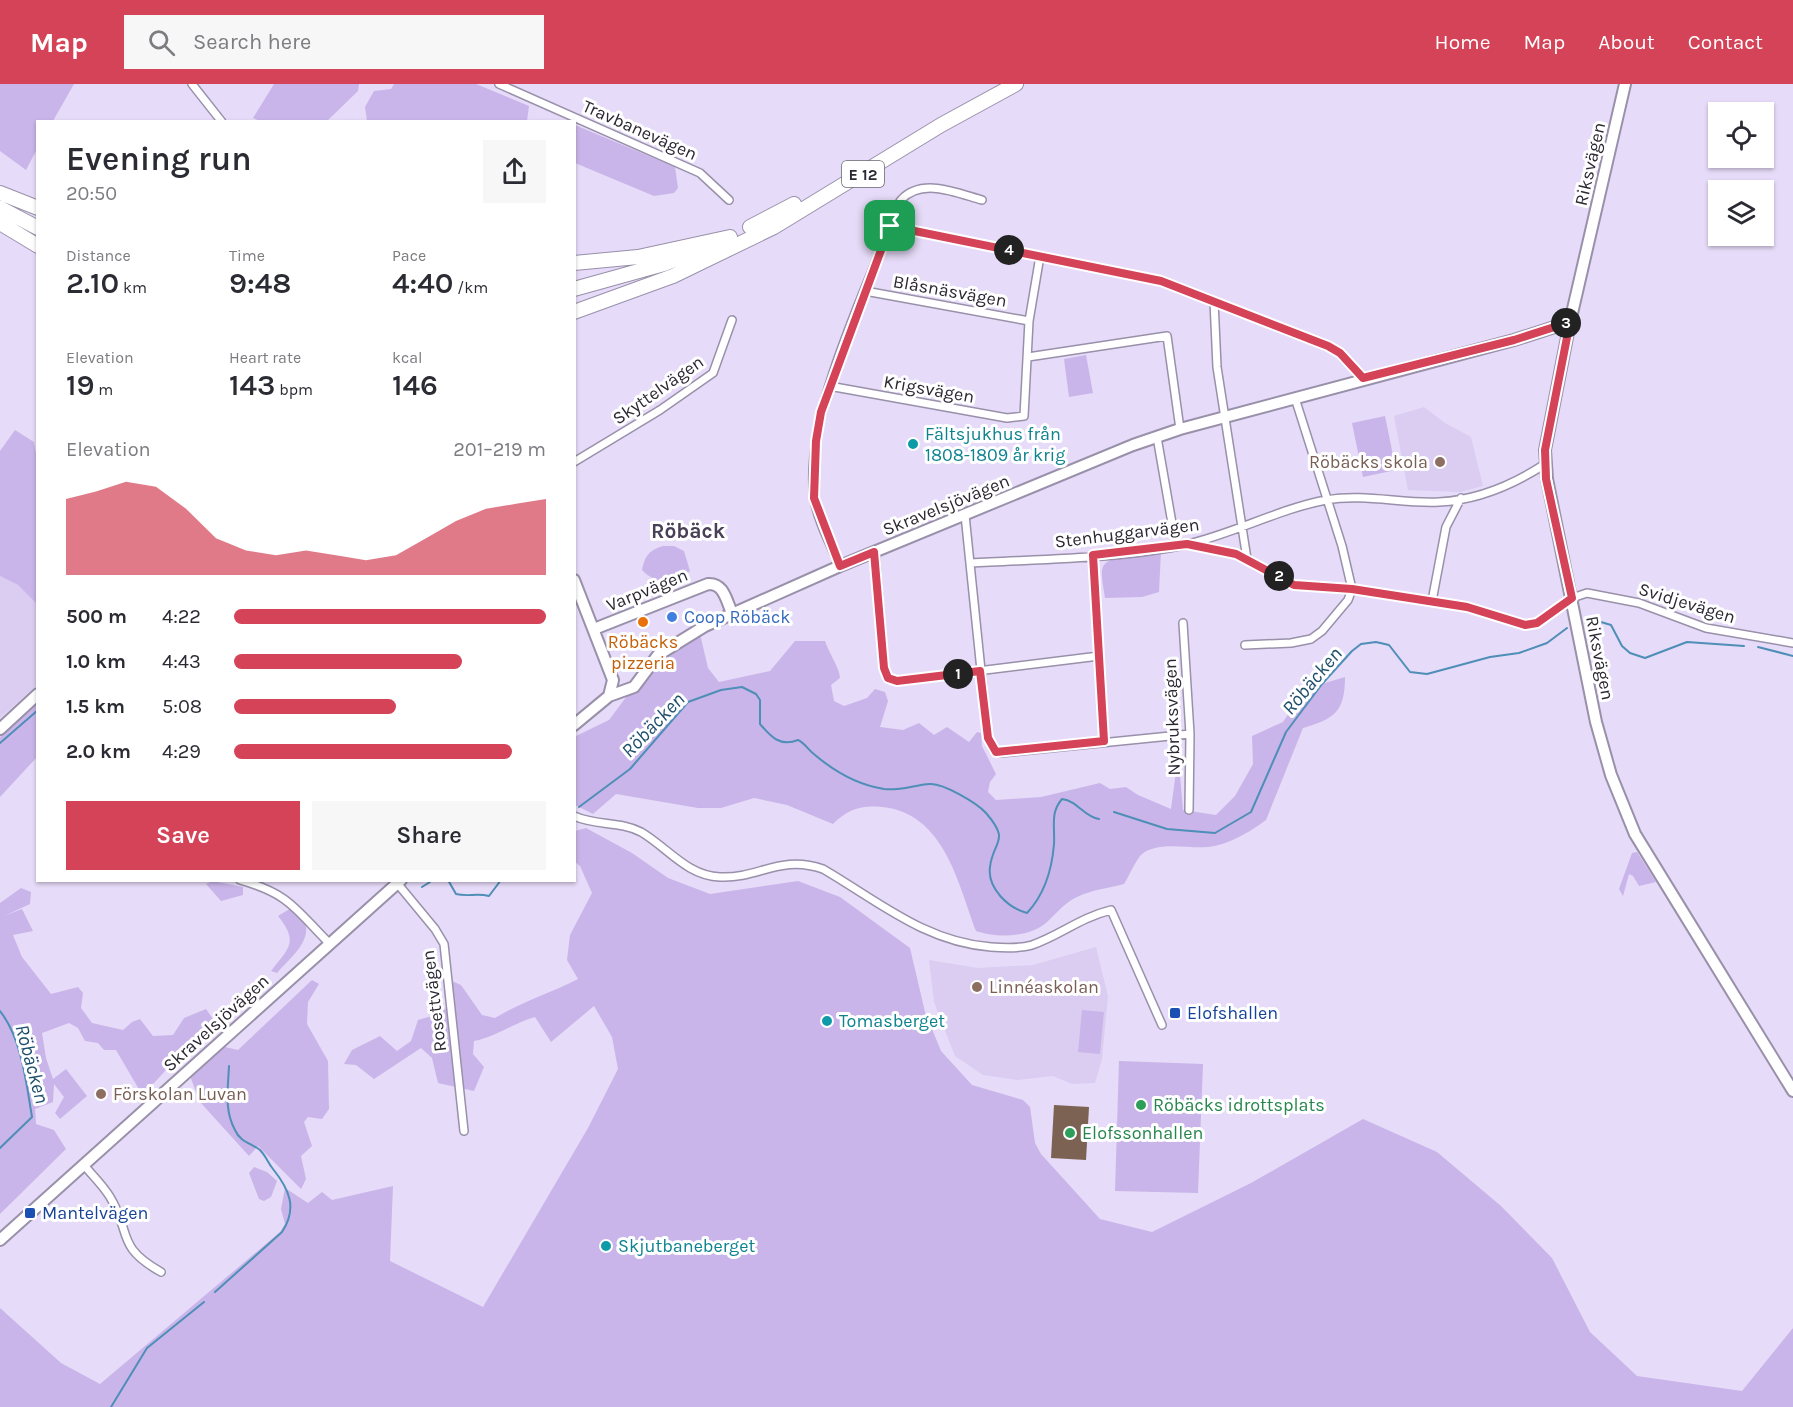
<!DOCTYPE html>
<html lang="en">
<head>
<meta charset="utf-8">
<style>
	:root { --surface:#fff; --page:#f7f7f7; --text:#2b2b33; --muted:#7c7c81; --accent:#d44357 }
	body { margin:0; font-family:Karla,sans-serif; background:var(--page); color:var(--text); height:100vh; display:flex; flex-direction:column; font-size:22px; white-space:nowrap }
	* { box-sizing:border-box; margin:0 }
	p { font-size:20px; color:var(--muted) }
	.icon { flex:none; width:33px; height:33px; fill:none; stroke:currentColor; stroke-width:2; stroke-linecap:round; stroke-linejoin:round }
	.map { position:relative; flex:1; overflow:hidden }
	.details { position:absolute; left:36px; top:36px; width:540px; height:762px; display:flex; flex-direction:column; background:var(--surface); border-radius:0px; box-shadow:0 2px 4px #0004 }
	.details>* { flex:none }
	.fabs { position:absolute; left:1708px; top:18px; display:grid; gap:12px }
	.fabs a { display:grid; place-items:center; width:66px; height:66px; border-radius:0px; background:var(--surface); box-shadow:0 2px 4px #0004; font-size:30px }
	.pin { position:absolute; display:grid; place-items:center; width:51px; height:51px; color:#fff; margin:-26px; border-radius:12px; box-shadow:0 3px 9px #0006 }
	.km { position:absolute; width:30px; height:30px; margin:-15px; border-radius:50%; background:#222; color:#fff; font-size:16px; line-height:30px; text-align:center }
	.round { display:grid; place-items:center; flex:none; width:63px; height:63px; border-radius:0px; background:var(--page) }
	.summary { display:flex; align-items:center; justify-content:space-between; height:102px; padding:0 30px }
	h1 { font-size:33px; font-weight:600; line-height:45px }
	.figures { display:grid; grid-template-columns:repeat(3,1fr); gap:9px; height:102px; padding:6px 30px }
	.figures div { display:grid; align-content:center }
	.figures b { font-size:30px; font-weight:600 }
	.figures small { font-size:16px; font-weight:400 }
	.figures p { font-size:16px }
	.chart { height:168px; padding:12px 30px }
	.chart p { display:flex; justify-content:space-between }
	.chart svg { width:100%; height:108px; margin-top:6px; fill:var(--accent); opacity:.7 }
	.primary-button { display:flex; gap:12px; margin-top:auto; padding:12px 30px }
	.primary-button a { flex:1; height:69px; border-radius:0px; background:var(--accent); color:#fff; font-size:24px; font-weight:600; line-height:69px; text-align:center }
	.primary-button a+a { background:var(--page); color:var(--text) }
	ul { padding:0 30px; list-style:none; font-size:20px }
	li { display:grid; grid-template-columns:96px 72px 1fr; align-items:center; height:45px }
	li i { height:15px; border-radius:8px; background:var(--accent) }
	header { display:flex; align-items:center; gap:36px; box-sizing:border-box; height:84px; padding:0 30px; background:var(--accent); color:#fff }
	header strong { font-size:28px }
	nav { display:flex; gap:33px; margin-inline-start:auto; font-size:21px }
	.search { width:420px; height:54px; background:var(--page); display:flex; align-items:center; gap:15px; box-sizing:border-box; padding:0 21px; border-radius:0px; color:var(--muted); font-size:22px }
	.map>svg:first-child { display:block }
	.built { fill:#dacdf1 }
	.green { fill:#c9b5e9 }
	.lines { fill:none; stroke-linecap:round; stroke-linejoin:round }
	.stream { stroke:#4e8eb7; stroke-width:2 }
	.building { fill:#7b6252 }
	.street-casing { stroke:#9990aa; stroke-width:10 }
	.secondary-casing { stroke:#9990aa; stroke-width:14 }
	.highway-casing { stroke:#9990aa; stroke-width:16 }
	.street { stroke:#fff; stroke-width:7 }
	.secondary { stroke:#fff; stroke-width:10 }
	.highway { stroke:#fff; stroke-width:14 }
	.route-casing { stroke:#fff; stroke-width:12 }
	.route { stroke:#d44357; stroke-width:8 }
	.culture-dot { fill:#0f9aa8; stroke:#fff; stroke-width:2 }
	.education-dot { fill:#8d6e63; stroke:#fff; stroke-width:2 }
	.shop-dot { fill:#3f7fe0; stroke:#fff; stroke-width:2 }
	.food-dot { fill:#e8710a; stroke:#fff; stroke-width:2 }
	.transit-dot { fill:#1a4fb4; stroke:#fff; stroke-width:2 }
	.leisure-dot { fill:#2e9e5b; stroke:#fff; stroke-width:2 }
	.labels { text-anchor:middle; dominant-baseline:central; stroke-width:6; stroke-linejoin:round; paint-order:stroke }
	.shield { fill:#fff; stroke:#6b6870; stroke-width:1.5 }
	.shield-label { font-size:16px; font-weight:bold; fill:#2c2833 }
	.street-label { font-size:18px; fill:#2c2833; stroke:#fff }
	.culture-label { font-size:18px; fill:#0d838f; stroke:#fff; text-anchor:start }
	.education-label { font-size:18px; fill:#785e54; stroke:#fff; text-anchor:start }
	.shop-label { font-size:18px; fill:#366cbe; stroke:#fff; text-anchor:start }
	.food-label { font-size:18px; fill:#c56008; stroke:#fff }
	.transit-label { font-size:18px; fill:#164399; stroke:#fff; text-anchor:start }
	.leisure-label { font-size:18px; fill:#27864d; stroke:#fff; text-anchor:start }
	.water-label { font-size:20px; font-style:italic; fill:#1d4f6c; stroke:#fff }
	.quarter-label { font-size:21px; font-weight:bold; fill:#494058; stroke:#fff }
</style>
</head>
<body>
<header>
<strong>Map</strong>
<div class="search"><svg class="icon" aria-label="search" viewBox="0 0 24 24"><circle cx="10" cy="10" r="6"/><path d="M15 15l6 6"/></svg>Search here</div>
<nav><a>Home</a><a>Map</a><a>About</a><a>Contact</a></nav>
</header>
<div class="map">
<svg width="1793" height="1323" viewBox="0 0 1793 1323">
	<rect width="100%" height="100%" fill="#e6dbf8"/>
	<!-- built -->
	<path class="built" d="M 1424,323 L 1445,339 L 1471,353 L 1483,402 L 1460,408 L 1408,406 L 1394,332 Z
		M 0,492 L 18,501 L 38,520 L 37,601 L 0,634 Z
		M 1096,863 L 1108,912 L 1102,975 L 1095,999 L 1072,1000 L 1053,992 L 1017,996 L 983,991 L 955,972 L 934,918 L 929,876 L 978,884 L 1033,881 Z"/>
	<!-- green -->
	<path class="green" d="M 0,0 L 74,0 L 53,37 L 38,38 L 37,65 L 26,86 L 0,67 Z
		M 274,0 L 359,0 L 358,7 L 327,37 L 262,38 L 253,34 Z
		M 394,0 L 476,0 L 529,22 L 527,37 L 367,37 L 365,23 L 374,7 L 391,5 Z
		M 575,41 L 675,83 L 678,104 L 674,109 L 654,112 L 575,79 Z
		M 1086,271 L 1093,309 L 1069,313 L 1064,275 Z
		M 1385,332 L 1396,386 L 1363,393 L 1352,339 Z
		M 15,346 L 34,358 L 38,381 L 37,520 L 18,501 L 0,492 L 0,367 Z
		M 663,462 L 674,462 L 684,467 L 690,487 C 676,500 656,501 642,486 C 645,471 650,466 663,462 Z
		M 1161,467 L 1159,508 L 1142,513 L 1105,514 C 1101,486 1095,475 1129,473 C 1139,473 1151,468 1161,467 Z
		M 700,550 L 708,584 L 719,598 L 770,587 L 795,557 L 825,557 C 829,569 840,585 840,594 L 831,601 L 834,617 L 844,622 L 867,614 L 875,605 L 885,608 L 888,617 L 880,643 L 903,646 L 919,639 L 934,651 L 947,643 L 969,658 L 977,648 L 981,649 L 982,662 L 996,690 L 990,698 L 988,708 L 996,716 L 1041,713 L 1100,699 L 1110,705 L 1126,703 L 1138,711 L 1171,725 L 1177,680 L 1179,680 L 1183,726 L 1216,731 L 1235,712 L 1253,680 L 1252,652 L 1283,638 L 1315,590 L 1325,599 L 1345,593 C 1345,627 1335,635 1303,644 L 1266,736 C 1250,748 1228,761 1208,763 C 1188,765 1155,756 1140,772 C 1134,780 1129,792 1124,800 C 1109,804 1092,806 1079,812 C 1065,818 1058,828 1047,838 C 1030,854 996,854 976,847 C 958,799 944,729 882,723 C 861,721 848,725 833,740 L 787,721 L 754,714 L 721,724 L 698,724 L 616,710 L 593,730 L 575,721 L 574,653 L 609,636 L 627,612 L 637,606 L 649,587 L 661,584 L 662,573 Z
		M 37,620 L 37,673 L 0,713 L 0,653 Z
		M 586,744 L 632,769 L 668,794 L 710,810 L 798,797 L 840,813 L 910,864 L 925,928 L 941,967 L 972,1001 L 1023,1016 L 1030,1023 L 1035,1059 L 1041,1070 L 1100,1135 L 1152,1148 L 1251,1099 L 1363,1035 L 1437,1068 L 1501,1122 L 1552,1174 L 1590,1248 L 1637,1292 L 1742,1307 L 1793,1244 L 1793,1323 L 0,1323 L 0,1224 L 61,1279 L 100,1300 L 280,1148 L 285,1140 L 281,1125 L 285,1104 L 308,1119 L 322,1108 L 332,1116 L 393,1102 L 390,1177 L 483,1223 L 588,1044 L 618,985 L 612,953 L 594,922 L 551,958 L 535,933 C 513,939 496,953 474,957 L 473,970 L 484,983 L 474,1007 L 438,999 L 432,974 L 421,964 L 374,995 L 356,981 L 344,980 L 352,966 L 380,952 L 397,967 L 411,957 L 418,936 L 435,931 L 453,920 L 452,897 L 461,901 L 482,931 L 495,934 C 521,918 551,909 578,895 L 567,876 L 570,851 L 592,809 L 580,782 L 575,778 L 575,747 Z
		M 1637,768 L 1656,798 L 1639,802 L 1633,792 L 1629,790 L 1623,812 L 1619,805 L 1632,769 Z
		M 212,797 L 243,803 L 243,811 L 221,817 L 206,800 Z
		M 21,804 L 31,808 L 30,820 L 4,832 L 22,825 L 33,847 L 13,851 L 22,873 L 51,910 L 78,903 L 83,909 L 81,924 L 92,939 L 123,946 L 132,938 L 140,935 L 153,952 L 173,951 L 184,934 L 206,925 L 213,935 L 154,999 L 140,1007 L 116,966 L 104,966 L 98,959 L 85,957 L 78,944 L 69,939 L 42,949 L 46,974 L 53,995 L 66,985 L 87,1012 L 60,1035 L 55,1029 L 64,1013 L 54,1000 L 53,1018 L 35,1025 L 36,1040 L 54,1046 L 66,1065 L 0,1130 L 0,819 Z
		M 293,823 C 296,828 303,833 305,839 C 312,858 287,877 277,889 L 271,887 C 289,864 299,858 278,832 Z
		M 312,896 L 319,900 L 308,918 L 307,940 L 328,977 L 329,1025 L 322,1035 L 308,1033 L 304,1038 L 312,1062 L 301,1072 L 306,1095 L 301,1105 L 258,1062 L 249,1072 L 200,1018 L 190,992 L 225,963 L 238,966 Z
		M 1082,926 L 1104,928 L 1100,970 L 1078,968 Z
		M 1119,977 L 1203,980 L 1198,1109 L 1115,1107 Z
		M 254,1083 L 267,1088 L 277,1097 L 271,1113 L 264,1117 L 259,1115 L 249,1089 Z"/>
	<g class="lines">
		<!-- stream -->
		<path class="stream" d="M 1588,541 L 1601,538 L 1611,541 L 1622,562 L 1630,569 L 1645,574 L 1687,558 L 1744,562
			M 1758,563 L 1793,572
			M 0,659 L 38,626
			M 579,723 L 630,685 L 688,618 L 721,606 L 742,603 L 756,610 L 760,616 L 760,640 C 771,653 780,663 798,656 C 805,659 808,666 815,671 C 834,687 858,701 884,705 C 900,707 914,701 930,700 C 943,699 977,719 986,729 C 1011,758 993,756 990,783 C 987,804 1008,824 1027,829 C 1044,811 1052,785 1054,760 C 1055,742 1050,729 1062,715 C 1078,717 1084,733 1099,735
			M 1114,728 L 1167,745 L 1215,749 L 1251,728 L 1286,648 L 1322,600 L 1352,567 L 1361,560 L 1376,558 L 1389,561 L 1410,588 L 1427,590 L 1490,573 L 1519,569 L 1547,559 L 1567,544
			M 448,796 L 456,810 C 467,813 477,809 489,812 L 501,796
			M 422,803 L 430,798
			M 0,927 C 22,955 26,998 32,1033 L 0,1064
			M 215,1208 L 282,1148 C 298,1124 289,1105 273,1085 C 268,1079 266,1072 260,1066 C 251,1059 240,1058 235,1046 C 224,1026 228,1005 229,982
			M 111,1323 L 147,1264 L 204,1218"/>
	</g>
	<!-- building -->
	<path class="building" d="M 1054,1021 L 1089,1023 L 1086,1076 L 1051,1074 Z"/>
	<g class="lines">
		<defs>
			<path id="street" d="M 192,0 L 222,38
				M 499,0 L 700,89 L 729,116
				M 890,142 L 1161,197 L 1328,262 L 1339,269 L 1363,294
				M 865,207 L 1029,237
				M 1214,217 L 1217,283 L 1247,475
				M 1028,273 L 1167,252 L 1180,345
				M 829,302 L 1007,334 L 1024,332 L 1029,237 L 1040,172
				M 1157,353 L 1176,462
				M 574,378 L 660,326 L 713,289 L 732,236
				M 965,431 L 988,654 L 993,665 L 1001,669 L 1190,650
				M 1187,460 L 1236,470 L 1294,501 L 1352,505 L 1468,523 L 1525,541 L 1537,539 L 1572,514 L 1587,509 L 1639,519 L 1706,544 L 1793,559
				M 875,468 L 884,584 L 888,594 L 897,597 L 1099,572
				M 1093,471 L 1104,657
				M 971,479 C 1039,475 1122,475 1188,460 C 1235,449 1279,425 1326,416 C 1364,409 1402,420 1439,418 C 1478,416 1513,401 1545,380
				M 840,482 C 831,462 817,436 814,414 C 804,332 861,218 890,142 C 893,134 896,122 901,116 C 922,93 957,109 982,116
				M 1432,517 L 1446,443 L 1461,414
				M 1183,539 L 1190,650 L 1189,726
				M 1245,561 L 1291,559 L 1311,555 L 1322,547 L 1348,516 L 1352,505 L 1342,462 L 1295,314
				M 574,732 C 596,742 620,737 641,748 C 667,763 687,792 720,793 C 759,795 780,770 823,785 C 878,817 925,858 991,863 C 1004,864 1019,865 1032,861 C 1061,851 1079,834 1111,826 L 1162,941
				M 240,796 C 290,810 295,825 330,860
				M 397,799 L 435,845 L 444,860 L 464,1047
				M 83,1080 C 92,1091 103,1101 110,1113 C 132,1149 115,1162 161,1188"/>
			<path id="secondary" d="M 1625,0 L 1570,238 L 1545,366 L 1547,395 L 1596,638 L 1611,691 L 1635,750 L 1793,1007
				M 574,496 L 613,596 L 609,612
				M 594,545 L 708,500 C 724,499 726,516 732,529
				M 574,641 L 609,612 L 634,603 L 658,571 L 705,542 L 840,482 L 1133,361 L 1180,345 L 1514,256 L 1570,238
				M 0,645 L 38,610
				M 0,1156 L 401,796"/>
			<path id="highway" d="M 0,109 L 38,124
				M 0,124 L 38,144
				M 0,139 L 38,162
				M 750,143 L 794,120
				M 574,179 L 638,173 L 730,153
				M 574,205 L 664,180 L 714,160
				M 574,228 L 673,192 L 774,143 L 941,41 L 1016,0"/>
		</defs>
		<!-- street casing -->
		<use href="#street" class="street-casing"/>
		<!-- secondary casing -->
		<use href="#secondary" class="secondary-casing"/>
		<!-- highway casing -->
		<use href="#highway" class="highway-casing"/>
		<!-- street -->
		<use href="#street" class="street"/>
		<!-- secondary -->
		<use href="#secondary" class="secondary"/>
		<!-- highway -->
		<use href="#highway" class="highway"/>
	</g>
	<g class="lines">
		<defs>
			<path id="route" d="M 890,142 L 1161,197 L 1328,262 L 1340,269 L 1363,294 L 1514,256 L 1570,238 L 1545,366 L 1546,395 L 1572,514 L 1537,539 L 1525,541 L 1467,523 L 1352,505 L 1294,501 L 1236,470 L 1187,460 L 1093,471 L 1104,657 L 996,668 L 988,654 L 980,587 L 897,597 L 888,594 L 884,584 L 874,468 L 840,482 L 814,414 L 816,357 L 821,328 Z"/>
		</defs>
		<!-- route casing -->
		<use href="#route" class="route-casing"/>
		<!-- route -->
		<use href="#route" class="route"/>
	</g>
	<!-- markers -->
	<g class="culture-dot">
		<circle cx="913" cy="360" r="6"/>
		<circle cx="827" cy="937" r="6"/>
		<circle cx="606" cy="1162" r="6"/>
	</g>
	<g class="education-dot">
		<circle cx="1440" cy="378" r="6"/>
		<circle cx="977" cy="903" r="6"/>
		<circle cx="101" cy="1010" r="6"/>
	</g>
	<circle class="shop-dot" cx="672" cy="533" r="6"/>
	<circle class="food-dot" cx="643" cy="538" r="6"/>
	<g class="transit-dot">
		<rect x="1169" y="923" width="12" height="12" rx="3"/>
		<rect x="24" y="1123" width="12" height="12" rx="3"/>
	</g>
	<g class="leisure-dot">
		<circle cx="1141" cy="1021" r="6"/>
		<circle cx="1070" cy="1049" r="6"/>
	</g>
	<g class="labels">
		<!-- shield labels -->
		<rect class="shield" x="842" y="77" width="42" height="26" rx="4.5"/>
		<g class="shield-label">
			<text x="863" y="90">E 12</text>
		</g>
		<!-- street labels -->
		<g class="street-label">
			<text transform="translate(640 46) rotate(24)">Travbanevägen</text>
			<text transform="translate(1590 80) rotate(-77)">Riksvägen</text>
			<text transform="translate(950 207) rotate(10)">Blåsnäsvägen</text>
			<text transform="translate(929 305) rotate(10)">Krigsvägen</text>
			<text transform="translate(658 306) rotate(-35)">Skyttelvägen</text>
			<text transform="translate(946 421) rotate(-22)">Skravelsjövägen</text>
			<text transform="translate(1127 449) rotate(-7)">Stenhuggarvägen</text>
			<text transform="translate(647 506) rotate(-22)">Varpvägen</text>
			<text transform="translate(1687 519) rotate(17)">Svidjevägen</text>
			<text transform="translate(1600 574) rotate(79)">Riksvägen</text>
			<text transform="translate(1172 633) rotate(-92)">Nybruksvägen</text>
			<text transform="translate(434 917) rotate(-97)">Rosettvägen</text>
			<text transform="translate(216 939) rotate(-42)">Skravelsjövägen</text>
		</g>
		<!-- culture labels -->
		<g class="culture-label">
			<text x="925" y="350">Fältsjukhus från<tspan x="925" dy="21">1808-1809 år krig</tspan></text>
			<text x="839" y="937">Tomasberget</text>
			<text x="618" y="1162">Skjutbaneberget</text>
		</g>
		<!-- education labels -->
		<g class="education-label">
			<text x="1428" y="378" text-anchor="end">Röbäcks skola</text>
			<text x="989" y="903">Linnéaskolan</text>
			<text x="113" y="1010">Förskolan Luvan</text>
		</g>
		<!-- shop labels -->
		<g class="shop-label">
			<text x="684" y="533">Coop Röbäck</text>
		</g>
		<!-- food labels -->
		<g class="food-label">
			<text x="643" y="558">Röbäcks<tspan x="643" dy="21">pizzeria</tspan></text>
		</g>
		<!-- transit labels -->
		<g class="transit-label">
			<text x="1187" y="929">Elofshallen</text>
			<text x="42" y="1129">Mantelvägen</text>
		</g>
		<!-- leisure labels -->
		<g class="leisure-label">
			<text x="1153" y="1021">Röbäcks idrottsplats</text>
			<text x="1082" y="1049">Elofssonhallen</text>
		</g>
		<!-- water labels -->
		<g class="water-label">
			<text transform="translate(1312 597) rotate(-50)">Röbäcken</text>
			<text transform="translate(653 641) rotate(-46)">Röbäcken</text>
			<text transform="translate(32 980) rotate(75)">Röbäcken</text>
		</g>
		<!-- quarter labels -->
		<g class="quarter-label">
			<text x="688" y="447">Röbäck</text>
		</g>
	</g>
</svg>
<div class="fabs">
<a><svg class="icon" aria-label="locate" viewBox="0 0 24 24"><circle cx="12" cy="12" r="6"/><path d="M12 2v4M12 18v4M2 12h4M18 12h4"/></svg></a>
<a><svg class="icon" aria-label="layers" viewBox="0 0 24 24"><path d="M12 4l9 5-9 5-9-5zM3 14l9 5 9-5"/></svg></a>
</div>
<div class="pin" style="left:890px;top:142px;background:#1e9e55"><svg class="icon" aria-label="arrive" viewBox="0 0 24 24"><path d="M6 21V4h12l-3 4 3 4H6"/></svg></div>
<b class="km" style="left:958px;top:590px">1</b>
<b class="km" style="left:1279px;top:492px">2</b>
<b class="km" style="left:1566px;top:239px">3</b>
<b class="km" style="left:1009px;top:166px">4</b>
<section class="details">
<div class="summary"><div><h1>Evening run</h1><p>20:50</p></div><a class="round"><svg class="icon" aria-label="share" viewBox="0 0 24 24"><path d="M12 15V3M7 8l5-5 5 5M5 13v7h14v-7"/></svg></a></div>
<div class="figures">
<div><p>Distance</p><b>2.10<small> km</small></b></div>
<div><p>Time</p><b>9:48</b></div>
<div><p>Pace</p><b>4:40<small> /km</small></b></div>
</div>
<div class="figures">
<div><p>Elevation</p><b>19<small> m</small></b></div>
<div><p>Heart rate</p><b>143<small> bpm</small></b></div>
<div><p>kcal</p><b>146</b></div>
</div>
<div class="chart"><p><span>Elevation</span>201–219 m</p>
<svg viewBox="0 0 160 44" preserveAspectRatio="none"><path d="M0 44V13L10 10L20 6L30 8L40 17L50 29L60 34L70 36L80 34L90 36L100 38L110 36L120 29L130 22L140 17L150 15L160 13V44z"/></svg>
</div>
<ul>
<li><b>500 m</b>4:22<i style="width:100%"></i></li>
<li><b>1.0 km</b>4:43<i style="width:73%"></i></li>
<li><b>1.5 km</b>5:08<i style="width:52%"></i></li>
<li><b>2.0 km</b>4:29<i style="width:89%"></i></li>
</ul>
<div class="primary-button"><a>Save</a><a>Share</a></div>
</section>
</div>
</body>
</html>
